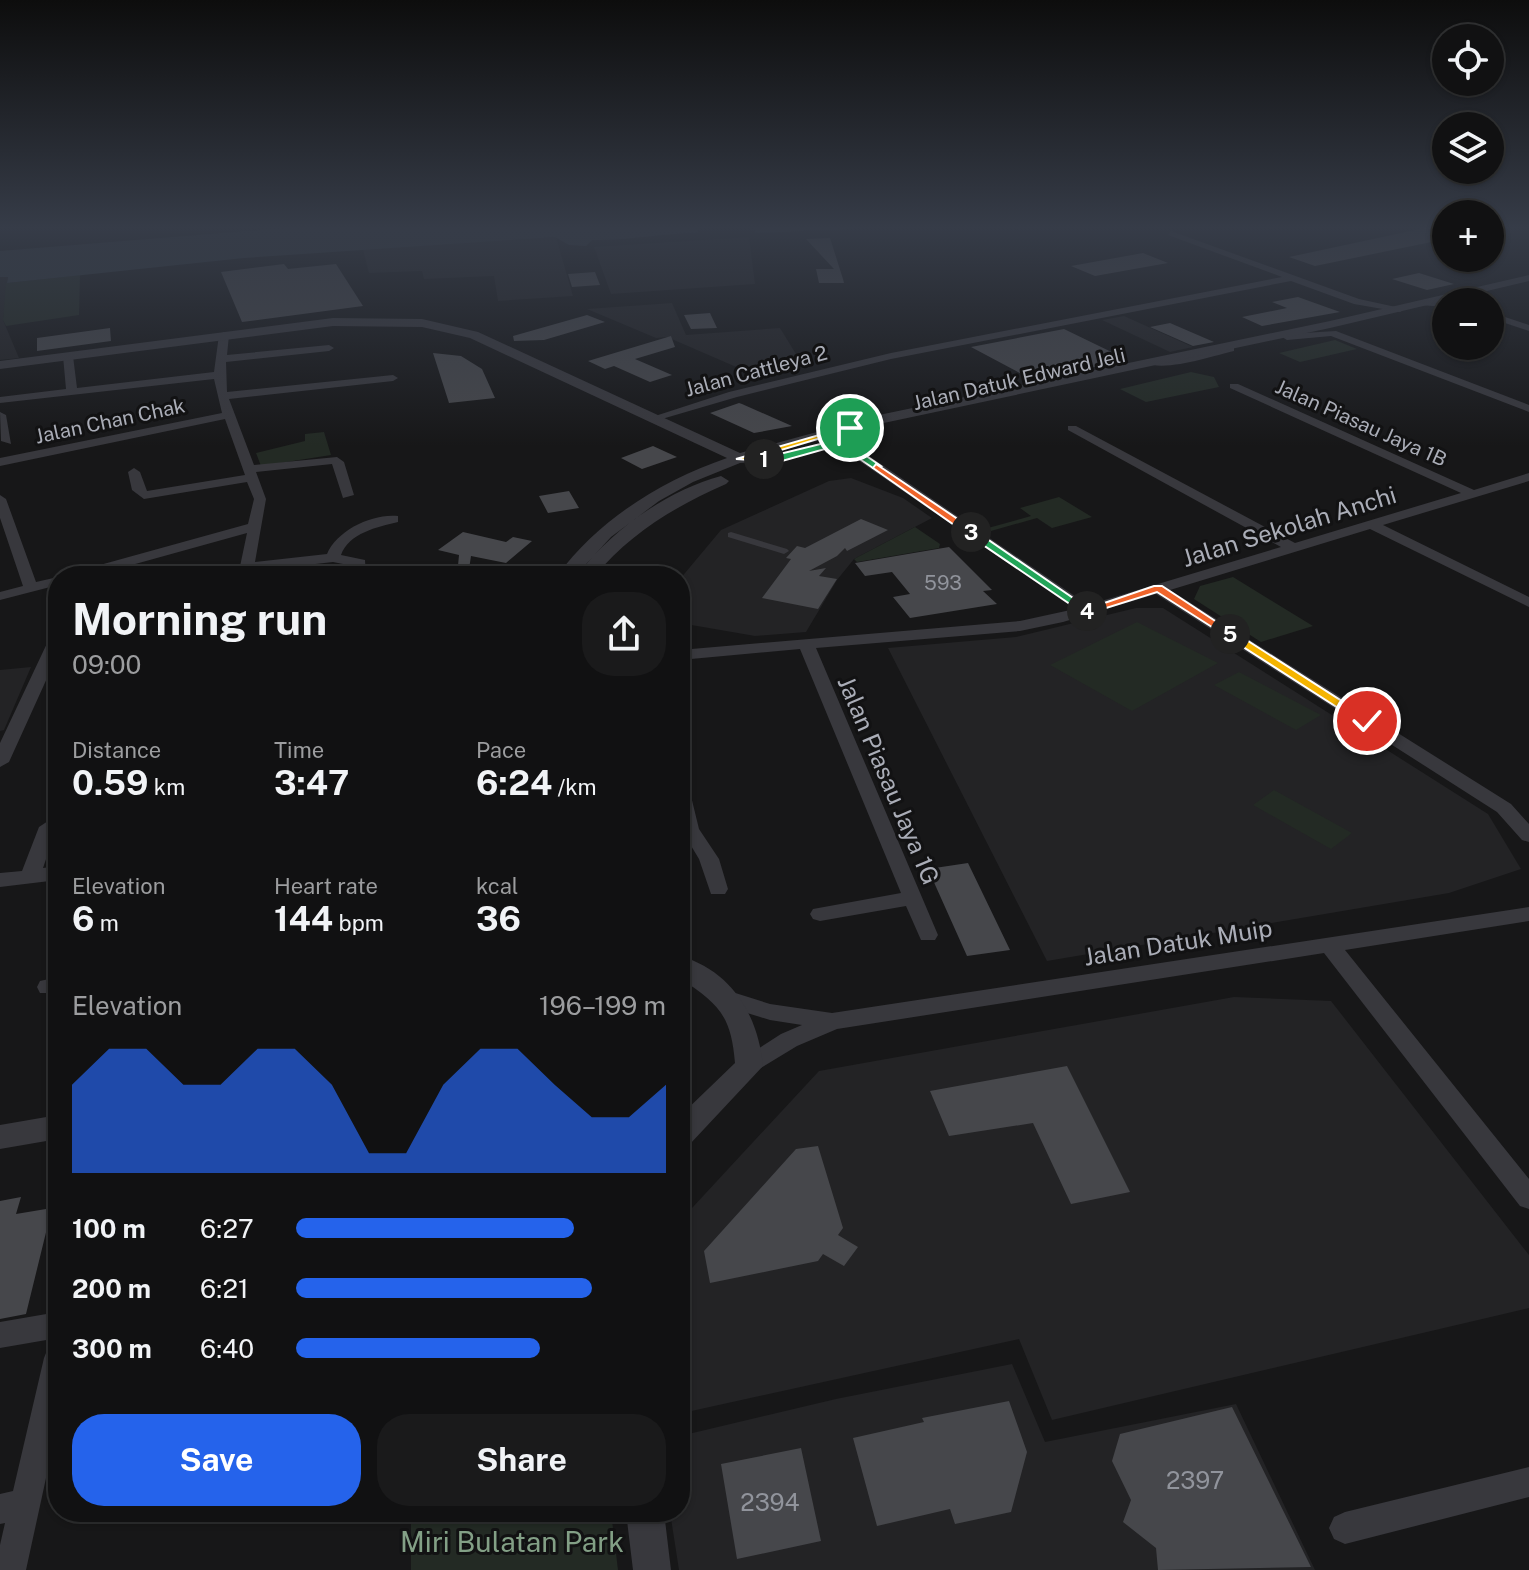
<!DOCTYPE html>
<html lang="en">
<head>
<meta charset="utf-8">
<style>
	:root { --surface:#111112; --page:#1a1a1b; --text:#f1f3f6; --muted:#9c9d9f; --line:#303132; --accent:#2563eb }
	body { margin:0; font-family:"Public Sans",sans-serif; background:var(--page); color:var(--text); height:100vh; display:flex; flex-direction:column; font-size:30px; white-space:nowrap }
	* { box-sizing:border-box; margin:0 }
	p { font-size:26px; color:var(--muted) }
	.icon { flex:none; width:44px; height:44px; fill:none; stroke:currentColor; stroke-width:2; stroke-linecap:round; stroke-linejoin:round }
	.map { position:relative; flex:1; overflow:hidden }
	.drawer { position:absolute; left:48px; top:566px; width:642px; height:956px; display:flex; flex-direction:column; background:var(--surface); border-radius:32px; box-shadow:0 2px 6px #0004,0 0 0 2px var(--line) }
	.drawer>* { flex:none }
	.fabs { position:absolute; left:1432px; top:24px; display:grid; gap:16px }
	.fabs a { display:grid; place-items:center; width:72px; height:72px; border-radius:50%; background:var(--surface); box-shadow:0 2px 6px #0004,0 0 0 2px var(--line); font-size:40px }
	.pin { position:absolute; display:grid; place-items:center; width:68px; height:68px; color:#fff; margin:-34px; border:4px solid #fff; border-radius:50%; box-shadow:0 2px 8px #0007 }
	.km { position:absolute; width:40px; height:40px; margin:-20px; border-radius:50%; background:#222; color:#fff; font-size:22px; line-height:40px; text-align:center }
	.round { display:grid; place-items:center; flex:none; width:84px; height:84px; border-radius:32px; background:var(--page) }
	.overview { display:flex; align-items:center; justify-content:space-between; height:136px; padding:0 24px }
	h1 { font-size:44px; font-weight:700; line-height:60px }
	.figures { display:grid; grid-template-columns:repeat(3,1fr); gap:12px; height:136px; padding:8px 24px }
	.figures div { display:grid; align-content:center }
	.figures b { font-size:34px; font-weight:700 }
	.figures small { font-size:22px; font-weight:400 }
	.figures p { font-size:22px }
	.chart { height:224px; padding:16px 24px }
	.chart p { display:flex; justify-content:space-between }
	.chart svg { width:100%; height:144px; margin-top:8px; fill:var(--accent); opacity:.7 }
	.primary-button { display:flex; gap:16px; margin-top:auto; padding:16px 24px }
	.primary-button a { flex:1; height:92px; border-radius:32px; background:var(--accent); color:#fff; font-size:32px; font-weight:700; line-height:92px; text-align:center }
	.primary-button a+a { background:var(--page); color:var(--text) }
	ul { padding:0 24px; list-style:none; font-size:26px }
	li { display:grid; grid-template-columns:128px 96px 1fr; align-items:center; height:60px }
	li i { height:20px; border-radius:10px; background:var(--accent) }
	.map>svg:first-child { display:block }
	.built { fill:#232325 }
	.green { fill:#232a24 }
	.water { fill:#313940 }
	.building { fill:#46474b }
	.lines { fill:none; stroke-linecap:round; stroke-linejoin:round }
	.pedestrian { fill:#38383d; fill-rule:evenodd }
	.minor { fill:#38383d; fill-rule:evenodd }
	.tertiary { fill:#38383d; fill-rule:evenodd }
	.split-1 { fill:#f5b400; stroke:#fff; stroke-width:2 }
	.split-2 { fill:#22a559; stroke:#fff; stroke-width:2 }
	.split-3 { fill:#f0652b; stroke:#fff; stroke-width:2 }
	.split-4 { fill:#22a559; stroke:#fff; stroke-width:2 }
	.split-5 { fill:#f0652b; stroke:#fff; stroke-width:2 }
	.split-6 { fill:#f5b400; stroke:#fff; stroke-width:2 }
	.labels { text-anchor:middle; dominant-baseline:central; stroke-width:6; stroke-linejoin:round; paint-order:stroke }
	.far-street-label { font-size:20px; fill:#aaadb7; stroke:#121213 }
	.number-label { font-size:20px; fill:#91949c }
	.street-label { font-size:24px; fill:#aaadb7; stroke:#121213 }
	.near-number-label { font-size:24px; fill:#91949c }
	.near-park-label { font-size:28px; fill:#83a086; stroke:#121213 }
</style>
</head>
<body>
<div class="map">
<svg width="1529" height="1570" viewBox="0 0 1529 1570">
	<rect width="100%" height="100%" fill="#171718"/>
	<!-- built -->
	<path class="built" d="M 556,237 L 573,296 L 498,301 L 494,276 L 424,279 L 422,271 L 369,273 L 363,249 Z
		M 749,237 L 755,284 L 611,294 L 594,247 Z
		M 8,276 L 3,320 L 19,358 L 0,360 L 0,277 Z
		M 672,303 L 686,335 L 780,328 L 804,367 L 757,376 L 667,337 L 656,338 L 587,309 Z
		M 1124,316 L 1193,347 L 1170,352 L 1102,320 Z
		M 851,478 L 903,498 L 932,518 L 854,559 L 837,580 L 806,632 L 755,636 L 680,623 L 680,579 L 721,530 L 829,481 Z
		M 1136,608 L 1163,608 L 1488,814 L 1521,869 L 1449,893 L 1047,961 L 888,648 L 1016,637 Z
		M 31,667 L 4,730 L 0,731 L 0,670 Z
		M 1234,997 L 1331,1001 L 1529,1255 L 1529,1308 L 1052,1420 L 1019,1339 L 687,1412 L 680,1378 L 680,1221 L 819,1071 Z
		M 1012,1364 L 1045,1442 L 1236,1404 L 1315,1570 L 679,1570 L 670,1512 L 680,1512 L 680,1436 L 836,1399 Z"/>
	<!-- green -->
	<path class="green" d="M 80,275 L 79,315 L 6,326 L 3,320 L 6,283 Z
		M 1335,340 L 1357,349 L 1300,362 L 1279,353 Z
		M 1191,372 L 1214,377 L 1219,387 L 1146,402 L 1120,389 Z
		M 324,432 L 331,455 L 261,466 L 256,453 L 305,441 L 305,434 Z
		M 1059,497 L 1092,517 L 1052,528 L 1037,518 L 991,531 L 988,528 L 1031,516 L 1020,508 Z
		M 915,527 L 940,544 L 939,548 L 857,562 L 854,559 Z
		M 1233,577 L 1313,626 L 1261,642 L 1194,599 L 1200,586 Z
		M 1137,622 L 1218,663 L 1132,711 L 1050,665 Z
		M 1239,672 L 1321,715 L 1296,730 L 1214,685 Z
		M 1274,790 L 1352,833 L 1331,849 L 1253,805 Z
		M 411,1512 L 611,1512 L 618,1570 L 411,1570 Z"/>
	<!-- water -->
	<path class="water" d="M 309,226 L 704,226 L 698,227 L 698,233 C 662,233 628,241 592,240 L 586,246 L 569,245 L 555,237 L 244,258 L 7,283 L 8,277 L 0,277 L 0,251 Z
		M 751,226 L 916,226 L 756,233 Z"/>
	<!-- building -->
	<path class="building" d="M 1434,226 L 1446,226 L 1446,239 L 1315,266 L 1289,257 Z
		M 830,238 L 843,279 L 844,283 L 819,283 L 816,269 L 834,269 L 806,239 Z
		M 1143,253 L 1168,263 L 1095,276 L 1071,266 Z
		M 284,264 L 288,269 L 336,264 L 363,306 L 242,322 L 221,272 Z
		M 595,272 L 600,285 L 572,287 L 568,274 Z
		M 1419,273 L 1454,284 L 1427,290 L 1392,279 Z
		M 1298,297 L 1340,312 L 1262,326 L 1242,317 L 1287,308 L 1272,302 Z
		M 710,313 L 717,328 L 691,329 L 684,315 Z
		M 587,315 L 605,322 L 544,340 L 514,341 L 513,336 Z
		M 1170,323 L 1214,342 L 1193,346 L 1150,327 Z
		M 110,328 L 111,341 L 37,351 L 37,338 Z
		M 1064,329 L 1128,360 L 1033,380 L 971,347 Z
		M 671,336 L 675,347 L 635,359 L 672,375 L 650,382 L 614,366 L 605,369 L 588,361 Z
		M 433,353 L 461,356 L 482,369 L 495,398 L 449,403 Z
		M 739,403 L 742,404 L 792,426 L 754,433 L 710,413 Z
		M 653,446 L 677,457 L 642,469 L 621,458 Z
		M 569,491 L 579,508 L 548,513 L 539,496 Z
		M 861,519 L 888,530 L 847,551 L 845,548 L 837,556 L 809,571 L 826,568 L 819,576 L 837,579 L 818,609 L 762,598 L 791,559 L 786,558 L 797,546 L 805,548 Z
		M 463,532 L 506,542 L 513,537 L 532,541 L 506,563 L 471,556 L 468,576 L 457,576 L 459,555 L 438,550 Z
		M 949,547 L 992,590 L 983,591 L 997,604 L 910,618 L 893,597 L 910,594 L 892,572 L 865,576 L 855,563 Z
		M 968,863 L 1010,950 L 967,956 L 928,869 Z
		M 1067,1066 L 1130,1192 L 1071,1204 L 1033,1123 L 949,1136 L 930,1091 Z
		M 818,1146 L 843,1228 L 838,1235 L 858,1247 L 844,1266 L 823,1254 L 818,1261 L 710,1283 L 704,1251 L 796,1149 Z
		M 21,1197 L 16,1214 L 52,1208 L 26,1314 L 0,1319 L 0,1201 Z
		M 1009,1401 L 1027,1452 L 1011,1512 L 955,1524 L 950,1509 L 877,1526 L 853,1438 L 924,1422 L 922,1418 Z
		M 1232,1407 L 1311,1567 L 1158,1570 L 1156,1548 L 1123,1522 L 1131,1500 L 1112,1461 L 1120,1434 Z
		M 801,1448 L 821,1541 L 737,1559 L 721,1464 Z"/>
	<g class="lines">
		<!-- pedestrian -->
		<path class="pedestrian" d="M 731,532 L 787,549 L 789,551 L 784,554 L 728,537 L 728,533 Z"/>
		<!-- minor -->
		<path class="minor" d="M 0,226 L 6,226 L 2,228 Z
			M 1171,231 L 1359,299 L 1405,309 L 1400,312 L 1354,304 L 1291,281 L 891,359 L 737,397 L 655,421 L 649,418 L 729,392 L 891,353 L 1282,277 L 1168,235 Z
			M 1423,300 L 1446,301 L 1449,302 L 1446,302 L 1446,307 L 1420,305 L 1418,303 Z
			M 1490,312 L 1529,325 L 1529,331 L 1490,318 Z
			M 1336,331 L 1529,405 L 1529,412 L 1331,336 L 1287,340 L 1282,337 L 1287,334 Z
			M 224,332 L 229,335 L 227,355 L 329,345 L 334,348 L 329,351 L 226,362 L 227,392 L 393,375 L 398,378 L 393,381 L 229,399 L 254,465 L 337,457 L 344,462 L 354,495 L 343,498 L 332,464 L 256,472 L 266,499 L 255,562 L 327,554 C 337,530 373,513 398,516 L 398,522 C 377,527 349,533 341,555 L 365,560 L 366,576 L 352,576 L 353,566 L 333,562 L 253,571 L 252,576 L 238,576 L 247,533 L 92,576 L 69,576 L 71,573 L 248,524 L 254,499 L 247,482 L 144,499 L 132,490 L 128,472 L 134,468 L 140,472 L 147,491 L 245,475 L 225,419 L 0,466 L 0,458 L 222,413 L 214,379 L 0,403 L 0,397 L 66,389 L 63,356 L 68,353 L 73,356 L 77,388 L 214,372 L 219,335 Z
			M 1230,346 L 1234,347 L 1234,351 C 1212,356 1163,373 1144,362 L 1149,359 L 1173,359 Z
			M 1230,384 L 1238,384 L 1474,490 L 1529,473 L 1529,481 L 1383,525 L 1529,597 L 1529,607 L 1370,529 L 1170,590 L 1511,804 L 1529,824 L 1529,842 L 1522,840 L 1497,812 L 1156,594 L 1063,622 L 1020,631 L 816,648 L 938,935 L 935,940 L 921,940 L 906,906 L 820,921 L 813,919 L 810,914 L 813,909 L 901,893 L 800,649 L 680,660 L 680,650 L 1020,621 L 1075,609 L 836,445 L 836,439 L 844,439 L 1088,605 L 1281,547 L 1068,430 L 1068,426 L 1076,426 L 1295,543 L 1461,493 L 1230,388 Z
			M 0,412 L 6,415 L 11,444 L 1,441 Z
			M 0,495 L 6,499 L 36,582 L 58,577 L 58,585 L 0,600 L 0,592 L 23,586 L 0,518 Z
			M 58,632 L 58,654 L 9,762 L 0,767 L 0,743 L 50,637 Z
			M 680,782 L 689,788 L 699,829 L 719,859 L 728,889 L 725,894 L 711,894 L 699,859 L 681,829 Z
			M 48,821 L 57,827 L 43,868 L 58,866 L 58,880 L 0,887 L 0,873 L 22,871 L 39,827 Z
			M 1529,907 L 1529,921 L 1345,950 L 1529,1179 L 1529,1209 L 1520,1206 L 1324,953 L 837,1029 L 797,1046 L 749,1075 L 741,1072 L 738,1066 L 741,1060 L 781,1034 L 802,1025 L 770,1020 L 721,1005 L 718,999 L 721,993 L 729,991 L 770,1004 L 832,1013 Z
			M 58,977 L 58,993 L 40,993 L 37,987 L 40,981 Z
			M 58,1312 L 58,1338 L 0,1348 L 0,1322 Z
			M 58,1345 L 58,1423 L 26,1570 L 0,1570 L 0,1545 L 5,1523 L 0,1524 L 0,1494 L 13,1491 L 44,1358 L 48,1348 Z
			M 1529,1467 L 1529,1497 L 1345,1544 L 1334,1539 L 1329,1528 L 1334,1517 L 1345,1512 Z"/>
		<!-- tertiary -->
		<path class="tertiary" d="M 1529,275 L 1529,281 L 1330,328 L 879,424 L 768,454 L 753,462 L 740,463 L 693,482 L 659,501 L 611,537 L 575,576 L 557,576 C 599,519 661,481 727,458 L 470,338 L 422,327 L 333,326 L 0,369 L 0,361 L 333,318 L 422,319 L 478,332 L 740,453 L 879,415 L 1330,321 Z
			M 721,476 L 729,481 L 726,484 C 676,506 630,533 595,576 L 577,576 C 610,531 666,491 721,476 Z
			M 680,956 C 732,971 758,1015 763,1066 L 690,1144 L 680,1147 L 680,1116 L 735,1063 C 731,1014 718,1004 680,978 Z
			M 58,1115 L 58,1139 L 0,1149 L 0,1125 Z
			M 626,1512 L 664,1512 L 671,1570 L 633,1570 Z"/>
	</g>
	<!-- sky -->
	<linearGradient id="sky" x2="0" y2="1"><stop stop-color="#0d0d0d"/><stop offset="0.51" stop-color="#363c48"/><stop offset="1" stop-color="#363c48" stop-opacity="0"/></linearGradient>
	<rect width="1529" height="446" fill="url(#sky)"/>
	<!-- split-1 -->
	<path class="split-1" d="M 847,427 L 854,428 L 761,456 L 767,457 L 767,461 L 736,459 Z"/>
	<!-- split-2 -->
	<path class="split-2" d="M 837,440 L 843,440 L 881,466 L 873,468 L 839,445 L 782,461 L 759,459 Z"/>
	<!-- split-3 -->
	<path class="split-3" d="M 876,464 L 974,530 L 974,534 L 967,534 L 873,468 Z"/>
	<!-- split-4 -->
	<path class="split-4" d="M 971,529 L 974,530 L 1092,611 L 1083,613 L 967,534 Z"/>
	<!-- split-5 -->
	<path class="split-5" d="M 1154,586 L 1162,586 L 1235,634 L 1226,636 L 1157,592 L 1087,614 L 1081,611 Z"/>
	<!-- split-6 -->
	<path class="split-6" d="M 1230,631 L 1234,632 L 1373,721 L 1363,724 L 1226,636 Z"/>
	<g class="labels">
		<!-- far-street labels -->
		<g class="far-street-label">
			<text transform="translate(756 371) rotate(-15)">Jalan Cattleya 2</text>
			<text transform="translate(1019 379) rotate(-13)">Jalan Datuk Edward Jeli</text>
			<text transform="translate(110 421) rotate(-12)">Jalan Chan Chak</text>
			<text transform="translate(1361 423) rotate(24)">Jalan Piasau Jaya 1B</text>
		</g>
		<!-- number labels -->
		<g class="number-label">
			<text x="943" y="583">593</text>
		</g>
		<!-- street labels -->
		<g class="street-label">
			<text transform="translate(1289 526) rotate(-17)">Jalan Sekolah Anchi</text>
			<text transform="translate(889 780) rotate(67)">Jalan Piasau Jaya 1G</text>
			<text transform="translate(1178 942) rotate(-9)">Jalan Datuk Muip</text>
		</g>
		<!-- near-number labels -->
		<g class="near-number-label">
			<text x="1195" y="1480">2397</text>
			<text x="770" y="1502">2394</text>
		</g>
		<!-- near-park labels -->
		<g class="near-park-label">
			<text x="512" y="1541">Miri Bulatan Park</text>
		</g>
	</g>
</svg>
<div class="fabs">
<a><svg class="icon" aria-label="locate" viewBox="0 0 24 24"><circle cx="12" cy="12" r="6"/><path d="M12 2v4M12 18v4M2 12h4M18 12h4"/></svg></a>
<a><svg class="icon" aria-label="layers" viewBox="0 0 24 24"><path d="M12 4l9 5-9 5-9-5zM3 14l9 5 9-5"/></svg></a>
<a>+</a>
<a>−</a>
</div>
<div class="pin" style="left:850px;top:428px;background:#1e9e55"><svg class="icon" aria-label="arrive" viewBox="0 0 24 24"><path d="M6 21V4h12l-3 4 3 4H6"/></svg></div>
<div class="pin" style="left:1367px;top:721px;background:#d93025"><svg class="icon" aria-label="check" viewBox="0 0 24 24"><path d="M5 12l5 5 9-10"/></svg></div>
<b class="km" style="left:764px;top:459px">1</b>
<b class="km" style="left:971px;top:532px">3</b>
<b class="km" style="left:1087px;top:611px">4</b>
<b class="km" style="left:1230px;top:634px">5</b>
<section class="drawer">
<div class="overview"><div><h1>Morning run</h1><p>09:00</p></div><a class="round"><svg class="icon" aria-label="share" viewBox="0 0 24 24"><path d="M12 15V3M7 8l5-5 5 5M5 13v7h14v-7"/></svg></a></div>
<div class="figures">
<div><p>Distance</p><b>0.59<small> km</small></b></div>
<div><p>Time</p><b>3:47</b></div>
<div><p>Pace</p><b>6:24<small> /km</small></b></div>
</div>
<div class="figures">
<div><p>Elevation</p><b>6<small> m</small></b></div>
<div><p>Heart rate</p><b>144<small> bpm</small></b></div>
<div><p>kcal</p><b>36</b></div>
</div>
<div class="chart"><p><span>Elevation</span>196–199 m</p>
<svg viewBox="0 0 160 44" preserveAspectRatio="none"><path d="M0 44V17L10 6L20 6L30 17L40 17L50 6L60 6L70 17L80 38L90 38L100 17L110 6L120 6L130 17L140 27L150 27L160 17V44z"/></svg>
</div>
<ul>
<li><b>100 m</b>6:27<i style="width:75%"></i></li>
<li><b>200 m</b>6:21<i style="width:80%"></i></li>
<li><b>300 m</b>6:40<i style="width:66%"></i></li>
</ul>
<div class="primary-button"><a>Save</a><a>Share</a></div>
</section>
</div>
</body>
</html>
